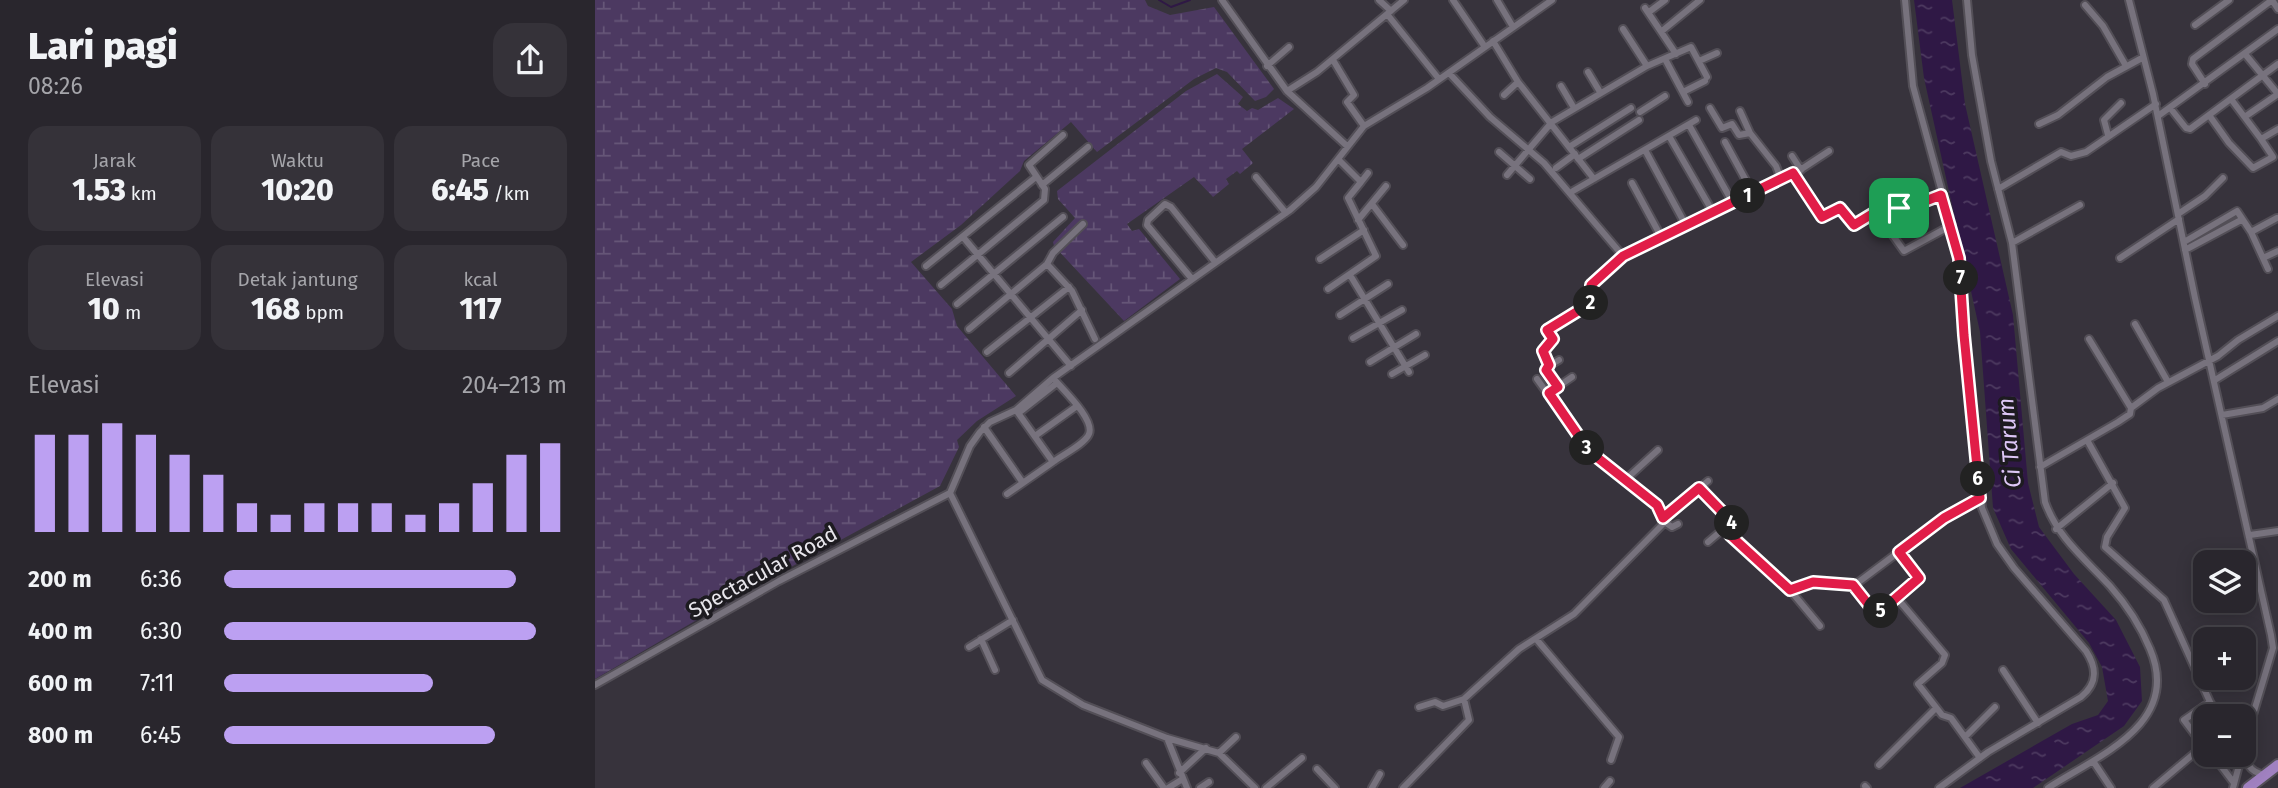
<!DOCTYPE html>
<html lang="id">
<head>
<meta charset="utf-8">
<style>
	:root { --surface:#29262d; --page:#353239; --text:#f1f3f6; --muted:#a5a5aa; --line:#454349; --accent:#bca0f2 }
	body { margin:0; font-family:"Fira Sans",sans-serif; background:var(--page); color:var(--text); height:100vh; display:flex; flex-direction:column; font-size:26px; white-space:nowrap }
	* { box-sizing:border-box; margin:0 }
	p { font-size:23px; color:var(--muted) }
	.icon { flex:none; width:38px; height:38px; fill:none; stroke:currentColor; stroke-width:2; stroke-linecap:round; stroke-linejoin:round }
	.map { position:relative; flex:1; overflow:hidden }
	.side { display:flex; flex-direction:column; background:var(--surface); width:595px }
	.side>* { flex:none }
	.controls { position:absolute; left:1598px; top:550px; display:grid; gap:14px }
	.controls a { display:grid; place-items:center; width:63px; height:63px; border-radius:14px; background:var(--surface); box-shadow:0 4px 18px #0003,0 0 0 2px var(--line); font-size:35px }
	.pin { position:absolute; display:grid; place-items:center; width:60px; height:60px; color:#fff; margin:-30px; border-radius:14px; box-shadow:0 4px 10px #0006 }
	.km { position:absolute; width:35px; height:35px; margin:-18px; border-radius:50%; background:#222; color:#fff; font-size:19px; line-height:35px; text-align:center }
	.round { display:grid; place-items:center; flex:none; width:74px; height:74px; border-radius:21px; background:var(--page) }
	.overview { display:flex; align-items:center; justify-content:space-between; height:119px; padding:0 28px }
	h1 { font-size:38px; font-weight:800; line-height:52px }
	.figures { display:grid; grid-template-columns:repeat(3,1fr); gap:10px; height:119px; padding:7px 28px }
	.figures div { display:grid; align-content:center; border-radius:18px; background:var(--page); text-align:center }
	.figures b { font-size:30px; font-weight:800 }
	.figures small { font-size:19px; font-weight:400 }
	.figures p { font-size:19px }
	.chart { height:196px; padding:14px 28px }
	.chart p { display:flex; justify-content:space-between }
	.chart svg { width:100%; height:126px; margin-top:7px; stroke:var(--accent); stroke-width:6 }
	ul { padding:0 28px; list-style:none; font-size:23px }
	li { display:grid; grid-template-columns:112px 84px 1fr; align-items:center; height:52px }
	li i { height:18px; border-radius:9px; background:var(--accent) }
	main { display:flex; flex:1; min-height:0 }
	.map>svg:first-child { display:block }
	.wetland { fill:url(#wetland-marsh) }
	.water { fill:url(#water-ripples) }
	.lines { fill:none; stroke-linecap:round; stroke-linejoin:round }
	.stream { stroke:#2f1845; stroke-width:2 }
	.minor-casing { stroke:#534f57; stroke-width:10 }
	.primary-casing { stroke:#534f57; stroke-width:14 }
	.minor { stroke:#77727d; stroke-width:6 }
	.primary { stroke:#a081c0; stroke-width:10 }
	.route-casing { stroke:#fff; stroke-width:14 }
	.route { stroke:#e11d48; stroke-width:9 }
	.labels { text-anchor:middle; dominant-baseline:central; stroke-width:7; stroke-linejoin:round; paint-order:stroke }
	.street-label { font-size:21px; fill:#e8e6ec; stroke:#1d1b20 }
	.water-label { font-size:23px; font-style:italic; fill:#ddc7f6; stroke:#1d1b20 }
</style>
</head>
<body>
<main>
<section class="side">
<div class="overview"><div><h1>Lari pagi</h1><p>08:26</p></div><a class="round"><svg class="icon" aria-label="share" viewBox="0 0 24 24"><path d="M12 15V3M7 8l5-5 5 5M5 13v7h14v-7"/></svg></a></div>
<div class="figures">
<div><p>Jarak</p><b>1.53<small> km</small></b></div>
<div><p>Waktu</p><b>10:20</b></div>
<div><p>Pace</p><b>6:45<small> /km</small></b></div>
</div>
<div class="figures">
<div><p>Elevasi</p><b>10<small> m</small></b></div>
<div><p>Detak jantung</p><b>168<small> bpm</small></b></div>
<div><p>kcal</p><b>117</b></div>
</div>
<div class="chart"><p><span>Elevasi</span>204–213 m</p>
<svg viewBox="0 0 160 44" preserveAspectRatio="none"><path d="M5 44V10M15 44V10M25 44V6M35 44V10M45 44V17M55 44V24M65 44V34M75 44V38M85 44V34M95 44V34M105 44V34M115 44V38M125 44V34M135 44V27M145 44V17M155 44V13"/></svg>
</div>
<ul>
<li><b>200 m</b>6:36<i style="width:85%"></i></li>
<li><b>400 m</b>6:30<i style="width:91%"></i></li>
<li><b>600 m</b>7:11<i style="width:61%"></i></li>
<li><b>800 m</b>6:45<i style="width:79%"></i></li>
</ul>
</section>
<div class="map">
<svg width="1683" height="788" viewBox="0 0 1683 788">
	<defs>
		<pattern id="wetland-marsh" width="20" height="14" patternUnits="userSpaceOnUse" patternTransform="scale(1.75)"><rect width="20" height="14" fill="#4c3961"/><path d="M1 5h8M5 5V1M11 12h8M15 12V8" fill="none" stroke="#665678"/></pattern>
		<pattern id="water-ripples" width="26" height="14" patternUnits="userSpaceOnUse" patternTransform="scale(1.75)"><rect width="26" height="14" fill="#2f1845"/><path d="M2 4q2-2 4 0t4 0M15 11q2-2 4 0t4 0" fill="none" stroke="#4d3a60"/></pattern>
	</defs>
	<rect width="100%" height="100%" fill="#37333c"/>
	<!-- wetland -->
	<path class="wetland" d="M 0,0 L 550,0 L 553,6 L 575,15 L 619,7 L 679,89 L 671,97 L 660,101 L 632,72 L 621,68 L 599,79 L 502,152 L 476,122 L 429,161 L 425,171 L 366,225 L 316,262 L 357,309 L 362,326 L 421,396 L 382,421 L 362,440 L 364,447 L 345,486 L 150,592 L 0,679 Z
		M 622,74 L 648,97 L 643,104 L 652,111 L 657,108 L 663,110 L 683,98 L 699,109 L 647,149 L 658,163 L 645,174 L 642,171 L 631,179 L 634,184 L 618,197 L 599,177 L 532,224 L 537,231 L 544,229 L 585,279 L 529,321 L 459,246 L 458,242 L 480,218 L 463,199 L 462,191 L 591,91 Z"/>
	<!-- water -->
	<path class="water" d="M 1319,0 L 1357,0 L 1370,104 L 1418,315 L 1433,483 L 1444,527 L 1479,574 L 1521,620 L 1545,667 L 1547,701 L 1529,726 L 1438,788 L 1365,788 L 1477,724 L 1503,715 L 1513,701 L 1507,667 L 1494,643 L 1416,549 L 1398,508 L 1385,332 L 1329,78 Z"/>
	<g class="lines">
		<!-- stream -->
		<path class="stream" d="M 564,0 L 576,7 L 595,0"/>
		<defs>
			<path id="minor" d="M 627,0 L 692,91 L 752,146
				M 784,0 L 796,11
				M 858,0 L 890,47
				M 902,0 L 918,27
				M 1310,0 L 1318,86 L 1365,258 L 1369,335 L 1387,508 L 1402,544 L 1419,568 L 1491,651 C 1502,668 1503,683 1486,697 L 1393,752 L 1344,788
				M 1372,0 L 1377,55 L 1396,161 L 1417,243 L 1450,502 C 1463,538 1489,558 1515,586 C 1531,604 1546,627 1555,649 C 1587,724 1504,755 1453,788
				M 1534,0 L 1558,94 L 1600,298 L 1676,635 L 1678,648 L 1648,748
				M 1490,5 L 1508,26 L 1531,66
				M 1050,8 L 1081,54
				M 1054,12 L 1070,0
				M 792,14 L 844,79
				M 1600,25 L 1634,0
				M 1028,29 L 1052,66
				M 1067,31 L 1105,0
				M 898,41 L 923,82 L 999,179
				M 1650,54 L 1683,94
				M 1070,59 L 1093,102
				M 738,60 L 759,95 L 752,102 L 769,126
				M 1104,61 L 1122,53
				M 672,66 L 694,47
				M 993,72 L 1005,92
				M 854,73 L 895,117 L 949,163 L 1028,256
				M 1610,84 L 1597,64 L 1598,59 L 1677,0 L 1683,9
				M 966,86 L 979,108
				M 692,91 L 722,72 L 809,0
				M 1088,92 L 1110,81
				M 909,95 L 923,82
				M 1636,99 L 1666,139
				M 1115,108 L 1127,128 L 1137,124 L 1144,135 L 1155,133 L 1181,166 L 1186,179
				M 1576,109 L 1591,128 L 1595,129 L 1683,64
				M 1145,111 L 1155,133
				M 1045,112 L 1070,96
				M 1614,115 L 1634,143 L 1658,168 L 1678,157 L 1666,139 L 1683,129
				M 1563,116 L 1683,29
				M 1651,116 L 1683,94
				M 1444,124 L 1463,115 L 1512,77 L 1547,58
				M 1094,125 L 1134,196
				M 1513,135 L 1509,120 L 1526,103
				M 1074,136 L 1115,207
				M 1130,142 L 1154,186
				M 974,147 L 1036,108
				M 1050,150 L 1088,220
				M 904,152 L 935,179
				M 1197,156 L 1206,170
				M 983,159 L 1044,120
				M 961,168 L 980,154
				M 1198,173 L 1227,217 L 1246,208 L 1259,225 L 1295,203 L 1300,202 L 1310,209 L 1346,195
				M 912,175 L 957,122 L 1052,66 L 1096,47 L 1112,77
				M 661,177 L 691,213
				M 766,182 L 773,173
				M 1037,183 L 1063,231
				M 447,185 L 493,147
				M 1403,189 L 1466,152 L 1476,156 L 1491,152 L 1561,104
				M 978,191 L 1101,120
				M 1280,196 L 1287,209
				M 777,204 L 808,245
				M 1281,212 L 1309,251 L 1357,225
				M 1583,214 L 1610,196 L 1628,178
				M 763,220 L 791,186
				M 1656,232 L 1682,218
				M 368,237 L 476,366
				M 1589,242 L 1642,211 L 1656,232 L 1673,269
				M 1417,243 L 1485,205
				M 1590,250 L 1646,220
				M 1525,258 L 1584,219
				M 1668,258 L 1683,251
				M 725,259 L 769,230
				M 452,264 L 477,291 L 500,339
				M 331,266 L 441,177
				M 755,275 L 814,372
				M 597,279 L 552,225 L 553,220 L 570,204 L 576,207 L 620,262
				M 346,285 L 449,200 L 450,189 L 434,165 L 468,135
				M 733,289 L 781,256 L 753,198 L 766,182 L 744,160
				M 362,304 L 468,217
				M 745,315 L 793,284
				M 1540,324 L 1573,382
				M 374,329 L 452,264 L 458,253 L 488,224
				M 758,338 L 807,310
				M 1494,339 L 1536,408
				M 392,352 L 474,287
				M 775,362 L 821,334
				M 954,365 L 948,351 L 958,340 L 952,328 L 996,303 L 994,288 L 1028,256 L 1202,172 L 1234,151
				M 414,373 L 487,310
				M 797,374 L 830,355
				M 1620,380 L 1683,341
				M 963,387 L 950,368 L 964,360
				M 961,388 L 977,377
				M 421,410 L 458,462 C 467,455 490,444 494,434 C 500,419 467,389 458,378
				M 425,412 L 462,383
				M 1627,415 L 1668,408 L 1683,399
				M 389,427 L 428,483
				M 440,436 L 482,406
				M 1492,440 L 1530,508 L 1512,537 L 1510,547 L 1569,600 L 1615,702 L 1589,720 L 1610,748
				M 1445,467 L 1523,422 L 1535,414 L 1536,408 L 1563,388 L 1623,356 L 1643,340 L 1683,316
				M 1029,481 L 1063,450
				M 1104,488 L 1137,522 L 1135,535 L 1195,590 C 1217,576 1237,589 1261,584 L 1349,518 L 1385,498
				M 412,494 L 458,462
				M 1068,518 L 1113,481
				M 1068,521 L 1077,527 L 1083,524
				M 1461,529 L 1518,483
				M 1655,535 L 1683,531
				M 1113,542 L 1126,531 L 1133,533
				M 1304,552 L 1324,578 L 1302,598 L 1350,655 L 1347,663 L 1323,684 L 1347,715 L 1356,718 L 1385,758
				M 1258,585 L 1281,612 L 1302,598
				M 1195,590 L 1225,626
				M 386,639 L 400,670
				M 942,640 L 1024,737 L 1016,760
				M 374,647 L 418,620
				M 1408,670 L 1443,723
				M 0,685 L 184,581 L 355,493
				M 1615,702 L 1623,716
				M 824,707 L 840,702 L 848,706 L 869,699 L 924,649 L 979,614 L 1068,524 L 1067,512 L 1061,505 L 994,451 L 942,379
				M 1371,736 L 1400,707
				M 572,738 L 624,753 L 660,788
				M 1649,746 C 1650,761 1653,772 1670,775
				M 624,753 L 641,737
				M 1617,754 L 1639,783
				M 1498,761 L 1516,788
				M 551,763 L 569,788
				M 1284,765 L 1341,708
				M 722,769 L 740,788
				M 584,773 L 611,748
				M 1270,786 L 1272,788
				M 573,788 L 586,780
				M 592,788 L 572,738 L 488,705 L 447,680 L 355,493 L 375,446 L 385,432 L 395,422 L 421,410 L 458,378 L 695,210 L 721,187 L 769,126 L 832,88 L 957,0
				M 605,788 L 614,782
				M 671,788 L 707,758
				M 777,788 L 785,774
				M 808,788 L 874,720 L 869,699
				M 1009,788 L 1015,781
				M 1558,788 L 1608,746
				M 1638,788 L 1647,754"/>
			<path id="primary" d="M 1653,788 L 1683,765"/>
		</defs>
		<!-- minor casing -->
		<use href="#minor" class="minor-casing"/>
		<!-- primary casing -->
		<use href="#primary" class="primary-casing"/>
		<!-- minor -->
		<use href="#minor" class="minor"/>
		<!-- primary -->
		<use href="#primary" class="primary"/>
	</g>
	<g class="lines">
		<defs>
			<path id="route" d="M 1198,173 L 1227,217 L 1245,208 L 1259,225 L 1295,203 L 1301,202 L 1310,209 L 1346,195 L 1364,258 L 1369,335 L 1385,498 L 1349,518 L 1304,552 L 1324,578 L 1286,611 L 1277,609 L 1258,585 L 1218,582 L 1195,590 L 1135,535 L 1137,522 L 1104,488 L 1068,518 L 1062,505 L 994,451 L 954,393 L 963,387 L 951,370 L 954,365 L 948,351 L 958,339 L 952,330 L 996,303 L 996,285 L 1028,256 Z"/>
		</defs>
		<!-- route casing -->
		<use href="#route" class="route-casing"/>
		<!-- route -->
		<use href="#route" class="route"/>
	</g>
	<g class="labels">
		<!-- street labels -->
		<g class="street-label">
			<text transform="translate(168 572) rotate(-29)">Spectacular Road</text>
		</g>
		<!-- water labels -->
		<g class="water-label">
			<text transform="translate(1414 443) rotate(-95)">Ci Tarum</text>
		</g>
	</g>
</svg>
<div class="controls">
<a><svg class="icon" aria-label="layers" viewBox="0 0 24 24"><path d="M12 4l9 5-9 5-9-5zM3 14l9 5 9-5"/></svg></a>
<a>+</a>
<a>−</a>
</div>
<div class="pin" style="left:1304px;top:208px;background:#1e9e55"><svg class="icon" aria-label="arrive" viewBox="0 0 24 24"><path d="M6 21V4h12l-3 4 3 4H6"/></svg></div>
<b class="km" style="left:1153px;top:196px">1</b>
<b class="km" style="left:996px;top:303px">2</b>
<b class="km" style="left:992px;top:448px">3</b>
<b class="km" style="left:1137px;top:523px">4</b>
<b class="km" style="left:1286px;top:611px">5</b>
<b class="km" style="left:1383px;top:479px">6</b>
<b class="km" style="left:1366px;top:278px">7</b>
</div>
</main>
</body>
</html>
